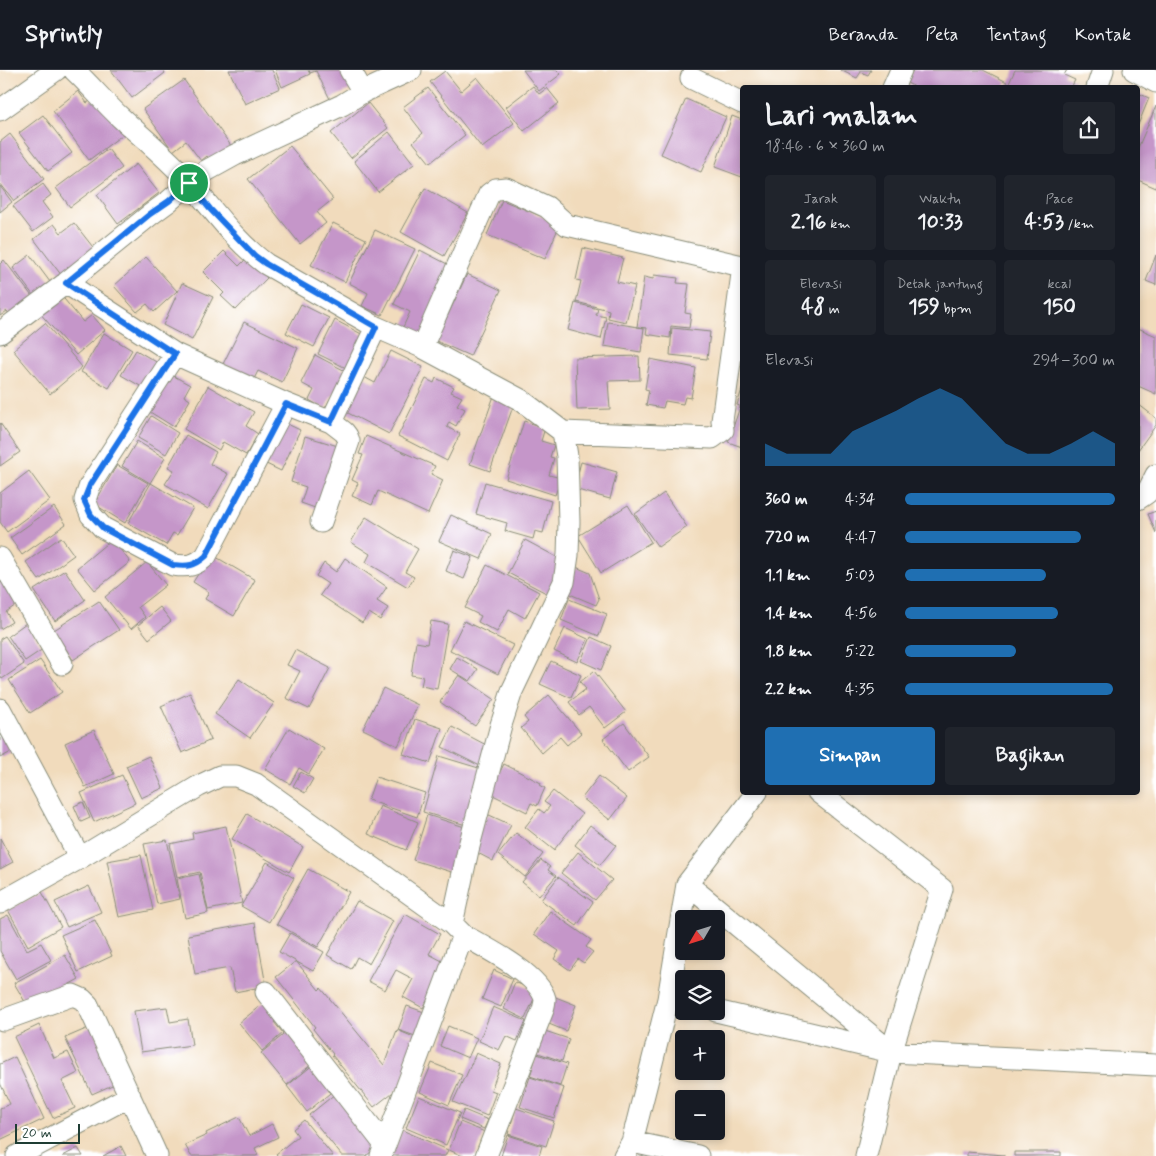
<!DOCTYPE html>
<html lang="id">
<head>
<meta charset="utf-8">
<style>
	:root { --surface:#171b24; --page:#20242c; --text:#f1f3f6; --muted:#9ea1a6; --line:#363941; --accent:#1f6fb2 }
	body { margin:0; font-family:Mynerve,sans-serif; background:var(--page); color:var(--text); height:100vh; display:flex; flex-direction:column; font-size:19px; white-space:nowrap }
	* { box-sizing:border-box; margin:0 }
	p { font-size:16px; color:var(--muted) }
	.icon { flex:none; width:28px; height:28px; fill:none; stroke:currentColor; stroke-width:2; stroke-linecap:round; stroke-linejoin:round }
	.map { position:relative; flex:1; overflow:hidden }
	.drawer { position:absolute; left:740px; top:15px; width:400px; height:710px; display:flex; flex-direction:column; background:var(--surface); border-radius:5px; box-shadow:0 2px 8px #0003 }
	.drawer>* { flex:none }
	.needle { width:32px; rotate:231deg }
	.buttons { position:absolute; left:675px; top:840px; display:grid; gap:10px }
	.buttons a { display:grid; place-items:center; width:50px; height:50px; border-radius:5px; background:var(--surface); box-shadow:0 2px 8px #0003; font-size:25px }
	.scale { position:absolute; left:15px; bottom:12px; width:65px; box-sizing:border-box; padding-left:5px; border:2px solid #1f3d34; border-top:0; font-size:14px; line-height:18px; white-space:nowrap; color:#1f3d34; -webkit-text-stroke:4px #fff; paint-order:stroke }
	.pin { position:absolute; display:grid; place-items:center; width:42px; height:42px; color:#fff; margin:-21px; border:2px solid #fff; border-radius:50%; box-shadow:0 1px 5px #0007 }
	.round { display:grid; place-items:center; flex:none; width:52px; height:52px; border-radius:5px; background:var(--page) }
	.headline { display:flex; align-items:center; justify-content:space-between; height:85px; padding:0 25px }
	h1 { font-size:28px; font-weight:800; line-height:38px }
	.stats { display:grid; grid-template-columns:repeat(3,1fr); gap:8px; height:85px; padding:5px 25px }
	.stats div { display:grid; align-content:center; border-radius:5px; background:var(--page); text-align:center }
	.stats b { font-size:21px; font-weight:800 }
	.stats small { font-size:14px; font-weight:400 }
	.stats p { font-size:14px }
	.chart { height:140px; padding:10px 25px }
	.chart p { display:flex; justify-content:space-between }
	.chart svg { width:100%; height:90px; margin-top:5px; fill:var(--accent); opacity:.7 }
	.action { display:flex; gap:10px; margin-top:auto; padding:10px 25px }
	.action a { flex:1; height:58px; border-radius:5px; background:var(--accent); color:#fff; font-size:20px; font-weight:800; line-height:58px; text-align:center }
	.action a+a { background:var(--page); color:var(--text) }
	ul { padding:0 25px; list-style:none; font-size:16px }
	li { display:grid; grid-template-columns:80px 60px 1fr; align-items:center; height:38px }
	li i { height:12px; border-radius:6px; background:var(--accent) }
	header { display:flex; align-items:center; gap:30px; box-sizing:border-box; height:70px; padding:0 25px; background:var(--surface); border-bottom:1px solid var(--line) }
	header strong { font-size:24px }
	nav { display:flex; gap:28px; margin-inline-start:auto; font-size:18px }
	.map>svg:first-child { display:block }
	.building { fill:#c596c9 }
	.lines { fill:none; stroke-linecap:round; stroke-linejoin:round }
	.street-casing { stroke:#888c78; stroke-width:23 }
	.street { stroke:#fff; stroke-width:21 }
	.route-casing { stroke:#fff; stroke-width:10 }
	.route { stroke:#1a73e8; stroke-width:6 }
</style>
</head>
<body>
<header>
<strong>Sprintly</strong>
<nav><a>Beranda</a><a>Peta</a><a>Tentang</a><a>Kontak</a></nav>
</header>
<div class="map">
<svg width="1156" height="1086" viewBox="0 0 1156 1086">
	<rect width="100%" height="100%" fill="#fff"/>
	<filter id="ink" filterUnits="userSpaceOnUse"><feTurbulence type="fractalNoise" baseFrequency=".02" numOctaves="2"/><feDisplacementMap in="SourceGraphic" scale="10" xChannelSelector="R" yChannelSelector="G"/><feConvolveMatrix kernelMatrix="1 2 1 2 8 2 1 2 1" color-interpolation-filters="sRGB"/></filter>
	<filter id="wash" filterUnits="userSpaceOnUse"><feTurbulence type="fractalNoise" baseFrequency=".0096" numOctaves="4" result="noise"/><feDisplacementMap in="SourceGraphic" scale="20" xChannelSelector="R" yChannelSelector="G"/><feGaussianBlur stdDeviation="1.12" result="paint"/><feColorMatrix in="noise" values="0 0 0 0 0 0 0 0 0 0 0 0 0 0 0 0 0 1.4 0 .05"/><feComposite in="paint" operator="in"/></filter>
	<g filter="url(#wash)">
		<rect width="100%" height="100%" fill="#f1dbbc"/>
		<g id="blocks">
			<!-- building -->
			<path class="building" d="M 111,0 L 163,0 L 165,3 L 132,28 Z
				M 229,0 L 272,0 L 280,18 L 245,34 Z
				M 275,0 L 308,0 L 310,4 L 282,17 Z
				M 309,0 L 343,0 L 352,19 L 330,29 L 316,1 L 310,3 Z
				M 523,0 L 557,0 L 561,4 L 539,21 Z
				M 840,0 L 871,0 L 868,5 L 861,2 L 857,8 Z
				M 913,0 L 983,0 L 1007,12 L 1004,18 L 917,18 L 907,13 Z
				M 1015,0 L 1067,0 L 1064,5 L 1075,10 L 1072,16 L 1076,18 L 1007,18 Z
				M 445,1 L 461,21 L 477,7 L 514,53 L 482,78 L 430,12 Z
				M 184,10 L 234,80 L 213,95 L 207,86 L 201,91 L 186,71 L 173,81 L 143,39 Z
				M 533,16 L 539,24 L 547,18 L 559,33 L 524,61 L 506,37 Z
				M 428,18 L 465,65 L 430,93 L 413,72 L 423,63 L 403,37 Z
				M 78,21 L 87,33 L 98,26 L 126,62 L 89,90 L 53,41 Z
				M 1138,23 L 1149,28 L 1138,55 Z
				M 686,29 L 726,47 L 701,102 L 661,84 Z
				M 368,33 L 388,58 L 351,88 L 331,63 Z
				M 1156,36 L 1156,118 L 1138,110 L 1138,78 Z
				M 43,45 L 72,83 L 48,101 L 19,63 Z
				M 732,46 L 742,50 L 742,107 L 715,97 Z
				M 389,62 L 414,94 L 378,122 L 354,91 Z
				M 10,64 L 44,109 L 14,131 L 0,113 L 0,72 Z
				M 290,76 L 333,129 L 317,142 L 326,153 L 300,174 L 248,109 Z
				M 108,79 L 122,98 L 70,137 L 56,118 Z
				M 136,94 L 159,123 L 118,154 L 97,125 Z
				M 43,114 L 51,125 L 42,132 L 53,147 L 33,162 L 13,136 Z
				M 0,116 L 12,132 L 0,142 Z
				M 425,118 L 468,143 L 444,186 L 401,162 Z
				M 502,130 L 560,154 L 545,189 L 487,165 Z
				M 74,153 L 96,181 L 62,206 L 34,169 L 54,154 L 61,163 Z
				M 333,153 L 366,169 L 345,212 L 311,195 Z
				M 375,160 L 415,179 L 382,245 L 362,236 L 368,223 L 349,213 Z
				M 583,178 L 623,188 L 617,212 L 635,216 L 626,252 L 608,248 L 609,240 L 576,232 L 581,211 L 576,210 Z
				M 420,180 L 455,198 L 421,267 L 403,257 L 410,242 L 394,234 Z
				M 224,181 L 239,196 L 247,188 L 267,208 L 236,240 L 221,226 L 224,223 L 203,202 Z
				M 30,185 L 53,216 L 36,229 L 13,198 Z
				M 1156,185 L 1156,215 L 1146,211 Z
				M 146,187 L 177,221 L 154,242 L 147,234 L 137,242 L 114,216 Z
				M 4,190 L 35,230 L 12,248 L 7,241 L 0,246 L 0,194 Z
				M 467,204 L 501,220 L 470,286 L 436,271 Z
				M 654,205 L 678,208 L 677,213 L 689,214 L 685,243 L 691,244 L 689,258 L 671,256 L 670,268 L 646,264 L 647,258 L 637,257 L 644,207 L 653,209 Z
				M 182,213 L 213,227 L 192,270 L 163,255 Z
				M 60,224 L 83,252 L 92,245 L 105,260 L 76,285 L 39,242 Z
				M 575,233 L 598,239 L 596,245 L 606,247 L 601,269 L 568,260 Z
				M 301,234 L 329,248 L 314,277 L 286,263 Z
				M 335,250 L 369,268 L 352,301 L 318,284 Z
				M 244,252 L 298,278 L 282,312 L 258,301 L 254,309 L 223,294 Z
				M 608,252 L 644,258 L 641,282 L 604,276 Z
				M 45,253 L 82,297 L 50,324 L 13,280 Z
				M 672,258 L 710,262 L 707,289 L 670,285 Z
				M 1138,258 L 1156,266 L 1156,324 L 1138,316 Z
				M 104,263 L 132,280 L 109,318 L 81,302 Z
				M 136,280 L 163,296 L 149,321 L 121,305 Z
				M 391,281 L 423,297 L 389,364 L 346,342 L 364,307 L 375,313 Z
				M 315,285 L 351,304 L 330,329 L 325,339 L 309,330 L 314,320 L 301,313 Z
				M 639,286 L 640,310 L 608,311 L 610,339 L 577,340 L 575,288 Z
				M 650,289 L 696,298 L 691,328 L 685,327 L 683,334 L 665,331 L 663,338 L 646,335 L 649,320 L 645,319 Z
				M 172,305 L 190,315 L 184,326 L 190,330 L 174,357 L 150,342 Z
				M 436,308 L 454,317 L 451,322 L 462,327 L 457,335 L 465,339 L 456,356 L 449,352 L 447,357 L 460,364 L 447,391 L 398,366 L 426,309 L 434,313 Z
				M 208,316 L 254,342 L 246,356 L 258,364 L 246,385 L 223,372 L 219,380 L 184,359 Z
				M 742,319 L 742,337 L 737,335 Z
				M 495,323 L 515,331 L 490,401 L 470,394 Z
				M 1138,334 L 1156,348 L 1156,355 L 1138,380 Z
				M 740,337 L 742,338 L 742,377 L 728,372 Z
				M 151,346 L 178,363 L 166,384 L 138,368 Z
				M 279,350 L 300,360 L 281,401 L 260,391 Z
				M 524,351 L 545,358 L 541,371 L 554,375 L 550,387 L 554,388 L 549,405 L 561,408 L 555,425 L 506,409 Z
				M 0,353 L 20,382 L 0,396 Z
				M 186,365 L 216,382 L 210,394 L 228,404 L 208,439 L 165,414 L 174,400 L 168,397 Z
				M 305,366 L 338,376 L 318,439 L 301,433 L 306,417 L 291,412 Z
				M 366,366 L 435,396 L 431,404 L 443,410 L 428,444 L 378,421 L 372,435 L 352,426 L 358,413 L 352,410 L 363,385 L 359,384 Z
				M 137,371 L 165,388 L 150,413 L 122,396 Z
				M 581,392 L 617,402 L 610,429 L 574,419 Z
				M 117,395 L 148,413 L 125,453 L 94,434 Z
				M 29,401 L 50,430 L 7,462 L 0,452 L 0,423 Z
				M 485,412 L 551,431 L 543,463 L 535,461 L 533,469 L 505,461 L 507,453 L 476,444 Z
				M 151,413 L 193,438 L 177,465 L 173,463 L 166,475 L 128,453 Z
				M 664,423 L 687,457 L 658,477 L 635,444 Z
				M 628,435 L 651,472 L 601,503 L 578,466 Z
				M 54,437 L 66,454 L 22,485 L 10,468 Z
				M 1156,441 L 1156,463 L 1148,444 Z
				M 451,445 L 492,464 L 481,489 L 439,471 Z
				M 366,447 L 418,479 L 405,502 L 414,507 L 408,517 L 366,492 L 370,484 L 351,472 Z
				M 61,467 L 74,485 L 39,510 L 26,492 Z
				M 112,469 L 130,492 L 95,520 L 77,498 Z
				M 525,470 L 564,491 L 548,524 L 508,503 Z
				M 454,480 L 473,487 L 464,509 L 446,501 Z
				M 211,484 L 255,510 L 234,546 L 205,529 L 209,522 L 193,512 Z
				M 345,488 L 387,517 L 377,531 L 388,538 L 380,550 L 369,543 L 362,553 L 320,525 L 328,514 L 316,506 L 324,493 L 336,502 Z
				M 147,492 L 166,515 L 138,537 L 145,547 L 131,559 L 105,527 Z
				M 487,495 L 539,522 L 525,548 L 509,539 L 497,562 L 478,552 L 481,546 L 465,538 Z
				M 576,497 L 590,503 L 599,529 L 596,535 L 565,522 Z
				M 65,500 L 85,530 L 55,551 L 34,520 Z
				M 4,508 L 19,533 L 6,542 L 12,552 L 0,559 L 0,511 Z
				M 569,529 L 607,544 L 599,566 L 561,550 Z
				M 99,531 L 119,560 L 73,590 L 54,560 Z
				M 160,537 L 171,551 L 149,569 L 138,555 Z
				M 431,551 L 448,554 L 437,619 L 421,616 L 423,607 L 411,605 L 416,572 L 427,574 Z
				M 464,551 L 513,575 L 498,604 L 450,580 Z
				M 26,553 L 43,579 L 25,591 L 8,566 Z
				M 565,558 L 588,569 L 577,592 L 554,581 Z
				M 5,566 L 24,594 L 2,609 L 0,606 L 0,569 Z
				M 591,567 L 611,576 L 601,600 L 581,591 Z
				M 295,580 L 330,598 L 309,639 L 286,628 L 300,601 L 287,595 Z
				M 457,587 L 478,599 L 470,611 L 450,599 Z
				M 40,590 L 62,622 L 30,643 L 9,610 Z
				M 551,591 L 581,605 L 571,628 L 540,614 Z
				M 594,601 L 626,642 L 605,658 L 589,637 L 579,645 L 569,632 L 586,619 L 580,612 Z
				M 459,605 L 494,629 L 475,656 L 440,632 Z
				M 239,609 L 274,633 L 250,668 L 215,644 Z
				M 383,618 L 418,635 L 398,676 L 363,659 Z
				M 190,623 L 211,670 L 182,683 L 161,636 Z
				M 549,625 L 581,663 L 567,675 L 560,667 L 542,683 L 521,658 L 528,652 L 524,647 Z
				M 415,649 L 442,658 L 430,693 L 403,684 Z
				M 624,653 L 649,687 L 628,702 L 603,669 Z
				M 452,657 L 490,677 L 480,696 L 442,677 Z
				M 0,658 L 13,681 L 0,688 Z
				M 289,658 L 324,679 L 309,704 L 299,698 L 290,714 L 265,699 Z
				M 94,660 L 114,704 L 85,717 L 65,673 Z
				M 149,686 L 163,718 L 141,728 L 126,696 Z
				M 439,686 L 482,699 L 466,755 L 423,742 Z
				M 504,694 L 541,713 L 540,715 L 545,718 L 537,736 L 531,733 L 527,742 L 489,723 Z
				M 301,702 L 313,709 L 305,723 L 293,716 Z
				M 122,705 L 135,733 L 94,752 L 81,723 Z
				M 599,706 L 627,728 L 610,750 L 582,728 Z
				M 376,707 L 425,723 L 417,747 L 368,730 Z
				M 553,721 L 582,744 L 554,780 L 525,757 L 539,739 L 544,743 L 550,736 L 544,732 Z
				M 83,732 L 90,748 L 81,752 L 74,736 Z
				M 380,736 L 418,752 L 406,780 L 368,764 Z
				M 247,744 L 303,777 L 289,802 L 232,769 Z
				M 487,744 L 511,755 L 493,791 L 470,779 Z
				M 427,745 L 471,759 L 458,804 L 413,790 Z
				M 590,755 L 616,775 L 600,795 L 575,775 Z
				M 226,756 L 242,833 L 208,840 L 200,802 L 177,807 L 170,774 L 193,769 L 192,763 Z
				M 516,763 L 543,784 L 525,807 L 498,785 Z
				M 0,768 L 13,792 L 0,799 Z
				M 167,770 L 180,829 L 157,834 L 144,774 Z
				M 578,782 L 612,810 L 595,830 L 561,803 Z
				M 141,785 L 153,840 L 119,847 L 107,791 Z
				M 541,790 L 550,797 L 548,800 L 556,806 L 539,826 L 522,812 Z
				M 267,792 L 294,808 L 269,852 L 241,836 Z
				M 308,799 L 349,822 L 318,877 L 277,854 Z
				M 199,804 L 208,843 L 185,848 L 177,809 Z
				M 558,807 L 593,832 L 577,856 L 541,830 Z
				M 89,816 L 101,842 L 67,857 L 55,832 Z
				M 42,822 L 61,857 L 28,876 L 8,840 Z
				M 357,831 L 393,851 L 369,894 L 357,887 L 351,899 L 327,885 Z
				M 550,841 L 591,870 L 586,877 L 593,882 L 584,893 L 578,889 L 570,900 L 554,889 L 559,881 L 534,864 Z
				M 405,844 L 440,864 L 429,884 L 448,894 L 423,938 L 403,927 L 413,909 L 396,900 L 385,920 L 368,911 Z
				M 8,845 L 27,880 L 41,873 L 51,890 L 16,909 L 0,881 L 0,849 Z
				M 95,850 L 112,886 L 78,902 L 61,865 Z
				M 255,853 L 266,916 L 235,922 L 230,898 L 195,904 L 188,865 Z
				M 290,863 L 324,882 L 313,901 L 279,882 Z
				M 65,885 L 79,909 L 28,937 L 14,913 Z
				M 296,891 L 319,920 L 321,918 L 384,995 L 397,960 L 416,968 L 401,1016 L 374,1037 L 332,985 L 333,984 L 313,959 L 315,957 L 276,907 Z
				M 494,900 L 513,909 L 501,937 L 482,929 Z
				M 515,912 L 537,922 L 525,949 L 504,939 Z
				M 553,926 L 576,935 L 566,961 L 544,952 Z
				M 266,931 L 279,947 L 274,952 L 283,963 L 262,981 L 239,953 Z
				M 407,936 L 427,943 L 418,967 L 398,960 Z
				M 167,937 L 170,952 L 188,949 L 192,975 L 141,982 L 134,941 Z
				M 493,937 L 526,951 L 517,971 L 506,966 L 499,980 L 479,971 Z
				M 39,955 L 54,988 L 68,982 L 78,1003 L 62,1011 L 75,1038 L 53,1048 L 14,967 Z
				M 93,956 L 119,1012 L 92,1024 L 65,968 Z
				M 448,956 L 477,968 L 468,988 L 440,976 Z
				M 542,960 L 569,969 L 562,991 L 535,982 Z
				M 288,961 L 313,993 L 287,1015 L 261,983 Z
				M 476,983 L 501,994 L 491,1020 L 496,1022 L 487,1046 L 453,1032 L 464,1008 L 465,1008 Z
				M 537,984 L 567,994 L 560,1016 L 530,1006 Z
				M 15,987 L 44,1049 L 0,1070 L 0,1038 L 10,1034 L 0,1013 L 0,994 Z
				M 432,993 L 462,1005 L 449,1035 L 420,1022 Z
				M 314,994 L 335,1019 L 307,1042 L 287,1016 Z
				M 530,1007 L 564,1018 L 554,1048 L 520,1037 Z
				M 335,1024 L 377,1077 L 366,1086 L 342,1086 L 309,1045 Z
				M 419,1026 L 460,1043 L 446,1075 L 406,1058 Z
				M 516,1038 L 554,1051 L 546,1076 L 508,1064 Z
				M 464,1040 L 488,1050 L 484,1059 L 460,1049 Z
				M 239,1047 L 249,1066 L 272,1054 L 278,1067 L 255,1078 L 258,1085 L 256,1086 L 191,1086 L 185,1075 L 207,1065 L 206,1063 Z
				M 304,1050 L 333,1086 L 278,1086 L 276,1084 L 298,1066 L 293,1059 Z
				M 460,1052 L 485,1062 L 475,1086 L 463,1086 L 449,1080 Z
				M 402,1060 L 448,1080 L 445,1086 L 391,1086 Z
				M 508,1065 L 542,1076 L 539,1086 L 501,1086 Z
				M 121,1076 L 126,1086 L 103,1086 Z
				M 78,1078 L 83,1086 L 63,1086 Z
				M 967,1082 L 1004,1085 L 1004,1086 L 967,1086 Z
				M 1014,1082 L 1061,1082 L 1061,1086 L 1014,1086 Z"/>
		</g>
	</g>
	<g filter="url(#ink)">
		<use href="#blocks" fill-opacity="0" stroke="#888c78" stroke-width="1"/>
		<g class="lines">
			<defs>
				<path id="street" d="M 74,0 C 90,15 104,32 120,47 C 143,68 169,89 190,113 C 214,141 236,172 266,194 L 376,257 L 422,277 L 521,330 L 563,362 L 567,386 L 569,452 L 568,485 L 564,512 L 512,621 L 501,655 L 468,780 L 452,854
					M 350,0 L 363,22
					M 1134,0 L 1156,12
					M 691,8 L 742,33
					M 893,18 L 901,0
					M 1097,18 L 1103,0
					M 0,40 L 56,0
					M 66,213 L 175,284 L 286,334 L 331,352 L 344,362 L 347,366 L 349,371 L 321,452
					M 0,263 L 66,213 L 150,145 L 169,131 L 197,106 L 235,85 L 342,35 L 363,22 L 411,0
					M 422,277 L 489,124 L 496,119 L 506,118 L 547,137 L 567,155 L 742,196
					M 175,284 L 90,415 L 85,430 L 91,445 L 103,458 L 173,495 C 188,497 195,496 206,486 L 286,334
					M 331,352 L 376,257
					M 563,362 L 712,368 L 723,360 L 722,351 L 742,204
					M 1138,429 L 1147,423 L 1156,405
					M 0,488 L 62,594
					M 0,639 L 80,788
					M 687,814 L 757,722
					M 0,833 L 80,788 L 199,716 L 220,706 L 236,706 L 256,714 L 452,854 L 463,865 L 381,1086
					M 463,865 C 484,877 539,904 545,929 C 545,932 544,936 543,940 L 486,1086
					M 266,922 L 385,1075
					M 716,941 L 891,982 L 942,819 L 818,722
					M 3,950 L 73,925 L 82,929 L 88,935 L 157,1086
					M 632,1072 L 698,1086
					M 17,1086 L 130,1026
					M 624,1086 L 632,1072 L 668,929 L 687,814 L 891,982
					M 866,1086 L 891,982 L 1156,995"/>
			</defs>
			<!-- street casing -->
			<use href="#street" class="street-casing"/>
			<!-- street -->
			<use href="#street" class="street"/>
		</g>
	</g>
	<g class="lines" filter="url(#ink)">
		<defs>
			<path id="route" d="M 189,113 L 210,139 L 255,186 L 266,194 L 376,257 L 331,352 L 286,334 L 206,486 C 195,496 188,497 173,495 L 103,458 L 91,445 L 84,430 L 90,415 L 175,284 L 66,213 L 150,144 L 169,131 Z"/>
		</defs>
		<!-- route casing -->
		<use href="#route" class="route-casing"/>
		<!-- route -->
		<use href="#route" class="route"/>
	</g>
</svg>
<div class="buttons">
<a><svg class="needle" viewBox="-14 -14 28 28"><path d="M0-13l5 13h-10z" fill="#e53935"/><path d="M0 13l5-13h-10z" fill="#9ea1a6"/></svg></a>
<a><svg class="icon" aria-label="layers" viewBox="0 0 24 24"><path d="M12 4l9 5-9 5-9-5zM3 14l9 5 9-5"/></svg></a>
<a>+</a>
<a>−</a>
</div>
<div class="scale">20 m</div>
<div class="pin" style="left:189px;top:113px;background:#1e9e55"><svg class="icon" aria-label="arrive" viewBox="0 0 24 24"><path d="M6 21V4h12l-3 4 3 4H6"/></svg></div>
<section class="drawer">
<div class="headline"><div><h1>Lari malam</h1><p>18:46 · 6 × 360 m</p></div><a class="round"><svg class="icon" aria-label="share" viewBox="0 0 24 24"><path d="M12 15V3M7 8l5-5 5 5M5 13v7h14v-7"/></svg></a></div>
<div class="stats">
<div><p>Jarak</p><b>2.16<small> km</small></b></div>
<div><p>Waktu</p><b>10:33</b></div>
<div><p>Pace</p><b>4:53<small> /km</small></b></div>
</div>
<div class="stats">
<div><p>Elevasi</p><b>48<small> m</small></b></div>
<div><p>Detak jantung</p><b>159<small> bpm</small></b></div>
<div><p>kcal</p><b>150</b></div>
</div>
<div class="chart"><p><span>Elevasi</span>294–300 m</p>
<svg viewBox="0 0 160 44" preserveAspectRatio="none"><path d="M0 44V33L10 38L20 38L30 38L40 27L50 22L60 17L70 11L80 6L90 11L100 22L110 33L120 38L130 38L140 33L150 27L160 33V44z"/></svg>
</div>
<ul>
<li><b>360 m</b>4:34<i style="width:100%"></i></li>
<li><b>720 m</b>4:47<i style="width:84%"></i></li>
<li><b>1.1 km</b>5:03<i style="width:67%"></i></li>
<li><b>1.4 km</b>4:56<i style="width:73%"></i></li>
<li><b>1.8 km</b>5:22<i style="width:53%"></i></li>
<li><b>2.2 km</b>4:35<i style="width:99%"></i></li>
</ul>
<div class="action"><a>Simpan</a><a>Bagikan</a></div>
</section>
</div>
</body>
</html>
